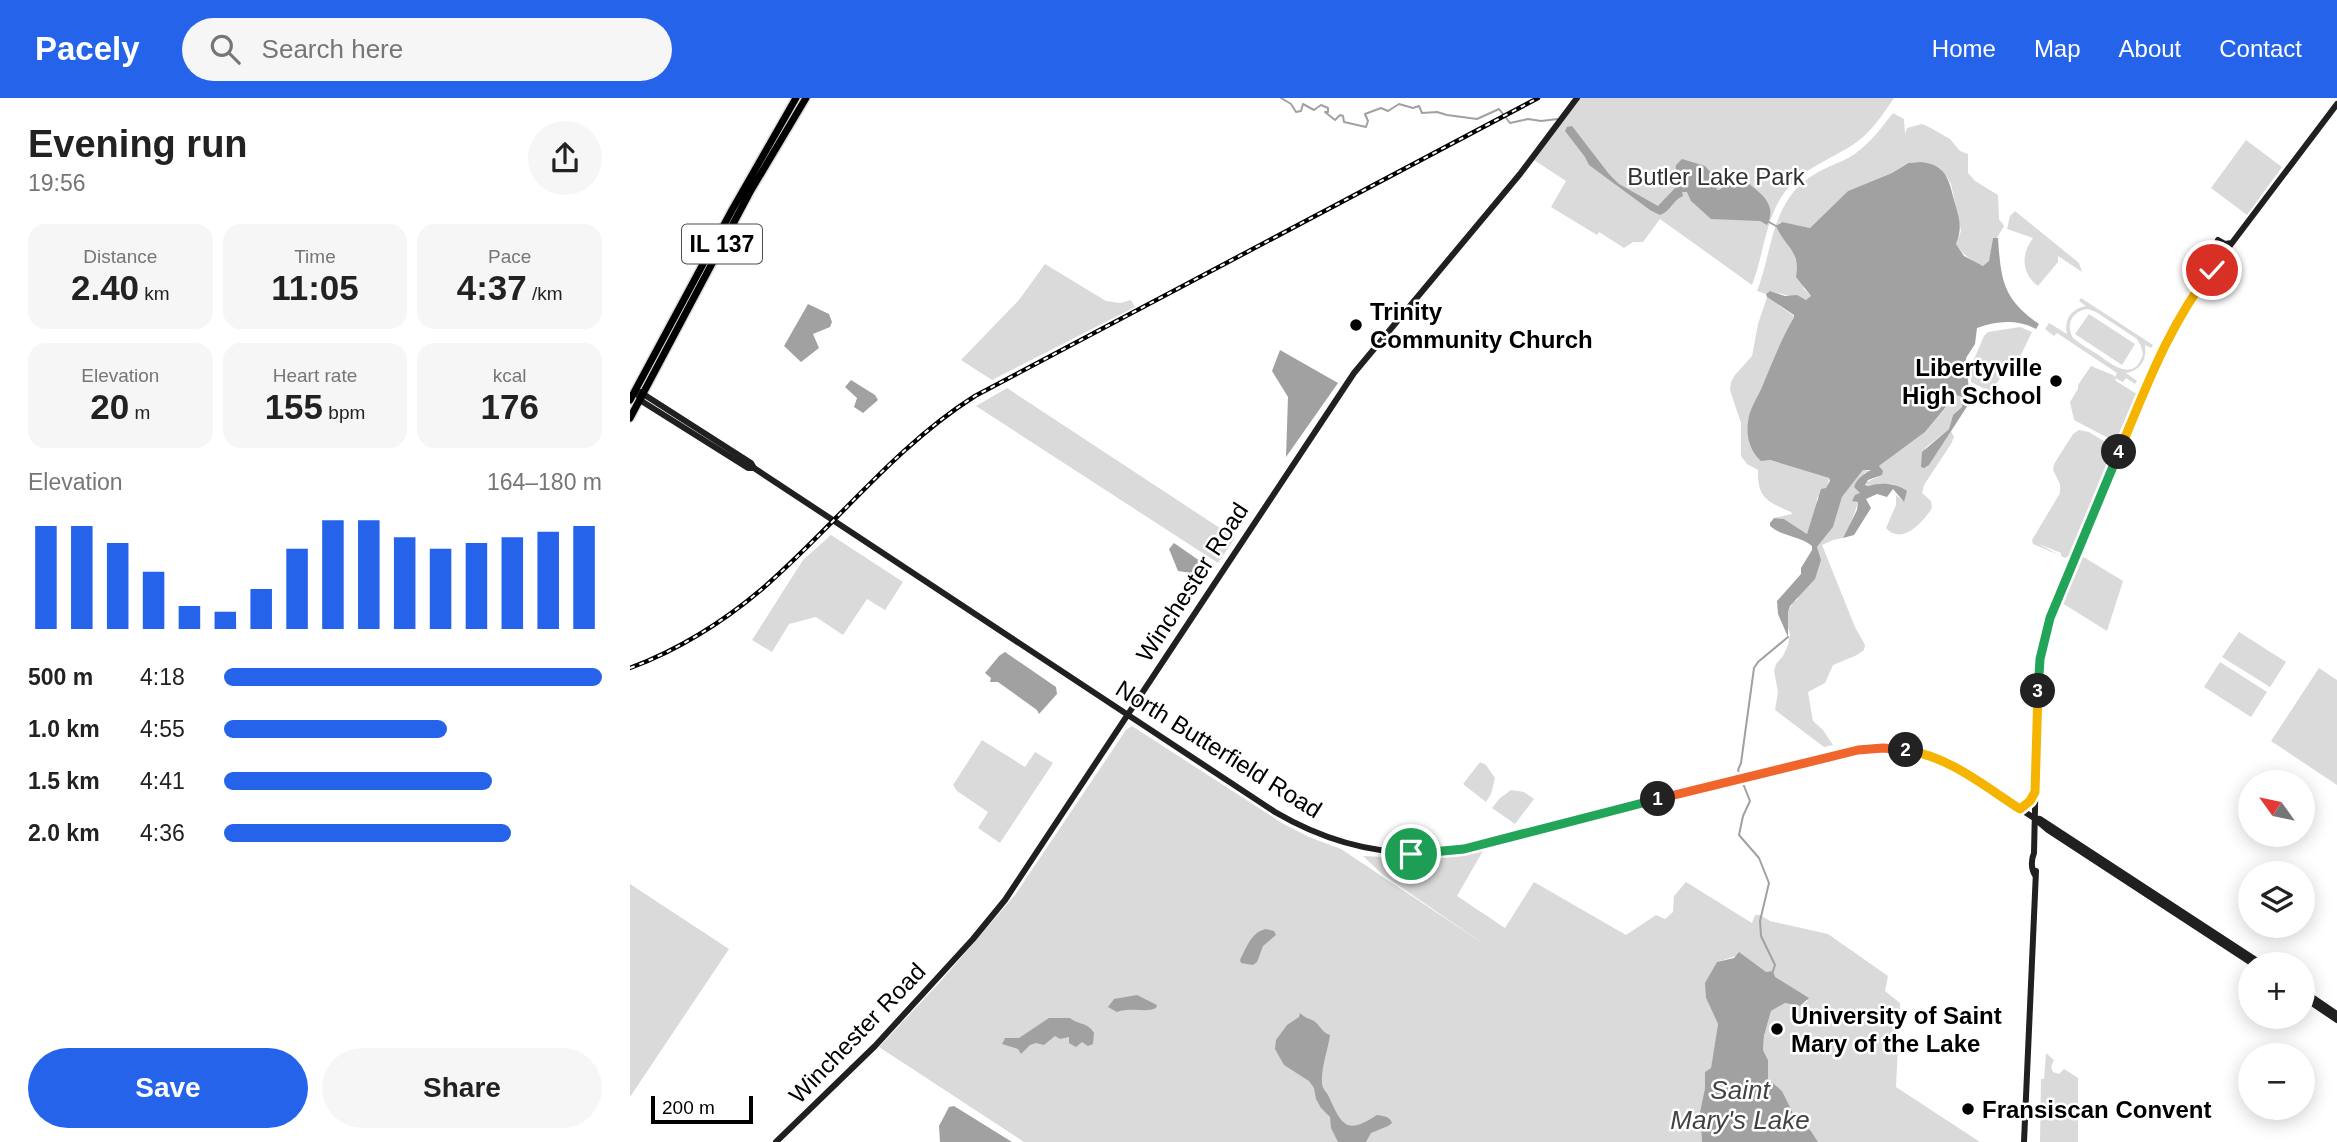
<!DOCTYPE html>
<html lang="en">
<head>
<meta charset="utf-8">
<style>
	:root { --surface:#fff; --page:#f6f6f6; --text:#222; --muted:#767676; --accent:#2563eb }
	body { margin:0; font-family:Helvetica,sans-serif; background:var(--page); color:var(--text); height:100vh; display:flex; flex-direction:column; font-size:26px; white-space:nowrap }
	* { box-sizing:border-box; margin:0 }
	p { font-size:23px; color:var(--muted) }
	.icon { flex:none; width:38px; height:38px; fill:none; stroke:currentColor; stroke-width:2; stroke-linecap:round; stroke-linejoin:round }
	.map { position:relative; flex:1; overflow:hidden }
	.panel { display:flex; flex-direction:column; background:var(--surface); width:630px }
	.panel>* { flex:none }
	.needle { width:46px; rotate:303deg }
	.buttons { position:absolute; left:1608px; top:672px; display:grid; gap:14px }
	.buttons a { display:grid; place-items:center; width:77px; height:77px; border-radius:50%; background:var(--surface); box-shadow:0 4px 18px #0003; font-size:35px }
	.scale { position:absolute; left:21px; bottom:18px; width:102px; box-sizing:border-box; padding-left:7px; border:4px solid #000; border-top:0; font-size:19px; line-height:24px; white-space:nowrap; color:#000; -webkit-text-stroke:5px #fff; paint-order:stroke }
	.pin { position:absolute; display:grid; place-items:center; width:60px; height:60px; color:#fff; margin:-30px; border:4px solid #fff; border-radius:50%; box-shadow:0 2px 7px #0007 }
	.km { position:absolute; width:35px; height:35px; margin:-18px; border-radius:50%; background:#222; color:#fff; font-size:19px; line-height:35px; text-align:center }
	.round { display:grid; place-items:center; flex:none; width:74px; height:74px; border-radius:37px; background:var(--page) }
	.overview { display:flex; align-items:center; justify-content:space-between; height:119px; padding:0 28px }
	h1 { font-size:38px; font-weight:700; line-height:52px }
	.metrics { display:grid; grid-template-columns:repeat(3,1fr); gap:10px; height:119px; padding:7px 28px }
	.metrics div { display:grid; align-content:center; border-radius:18px; background:var(--page); text-align:center }
	.metrics b { font-size:35px; font-weight:700 }
	.metrics small { font-size:19px; font-weight:400 }
	.metrics p { font-size:19px }
	.chart { height:196px; padding:14px 28px }
	.chart p { display:flex; justify-content:space-between }
	.chart svg { width:100%; height:126px; margin-top:7px; stroke:var(--accent); stroke-width:6 }
	.button { display:flex; gap:14px; margin-top:auto; padding:14px 28px }
	.button a { flex:1; height:80px; border-radius:42px; background:var(--accent); color:#fff; font-size:28px; font-weight:700; line-height:80px; text-align:center }
	.button a+a { background:var(--page); color:var(--text) }
	ul { padding:0 28px; list-style:none; font-size:23px }
	li { display:grid; grid-template-columns:112px 84px 1fr; align-items:center; height:52px }
	li i { height:18px; border-radius:9px; background:var(--accent) }
	header { display:flex; align-items:center; gap:42px; box-sizing:border-box; height:98px; padding:0 35px; background:var(--accent); color:#fff }
	header strong { font-size:33px }
	nav { display:flex; gap:38px; margin-inline-start:auto; font-size:24px }
	.search { width:490px; height:63px; background:var(--page); display:flex; align-items:center; gap:18px; box-sizing:border-box; padding:0 24px; border-radius:38px; color:var(--muted); font-size:26px }
	main { display:flex; flex:1; min-height:0 }
	.map>svg:first-child { display:block }
	.green { fill:#dadada; fill-rule:evenodd }
	.water { fill:#a1a1a1 }
	.lines { fill:none; stroke-linecap:round; stroke-linejoin:round }
	.stream { stroke:#a1a1a1; stroke-width:2 }
	.primary-casing { stroke:#dbdbdb; stroke-width:10 }
	.secondary { stroke:#202020; stroke-width:6 }
	.primary { stroke:#000; stroke-width:7 }
	.rail-casing { stroke:#000; stroke-width:4.5 }
	.rail { stroke:#fff; stroke-width:2; stroke-dasharray:5; stroke-linecap:butt }
	.split-1-casing { stroke:#fff; stroke-width:14 }
	.split-2-casing { stroke:#fff; stroke-width:14 }
	.split-3-casing { stroke:#fff; stroke-width:14 }
	.split-4-casing { stroke:#fff; stroke-width:14 }
	.split-5-casing { stroke:#fff; stroke-width:14 }
	.split-1 { stroke:#22a559; stroke-width:9 }
	.split-2 { stroke:#f0652b; stroke-width:9 }
	.split-3 { stroke:#f5b400; stroke-width:9 }
	.split-4 { stroke:#22a559; stroke-width:9 }
	.split-5 { stroke:#f5b400; stroke-width:9 }
	.poi-dot { fill:#000; stroke:#fff; stroke-width:2.5 }
	.labels { text-anchor:middle; dominant-baseline:central; stroke-width:5; stroke-linejoin:round; paint-order:stroke }
	.shield { fill:#fff; stroke:#4c4c4c; stroke-width:2 }
	.shield-label { font-size:23px; font-weight:bold; fill:#000 }
	.park-label { font-size:24px; fill:#313131; stroke:#fff }
	.poi-label { font-size:24px; font-weight:bold; fill:#000; stroke:#fff; text-anchor:start }
	.street-label { font-size:24px; fill:#000; stroke:#fff }
	.water-label { font-size:26px; font-style:italic; fill:#424242; stroke:#fff }
</style>
</head>
<body>
<header>
<strong>Pacely</strong>
<div class="search"><svg class="icon" aria-label="search" viewBox="0 0 24 24"><circle cx="10" cy="10" r="6"/><path d="M15 15l6 6"/></svg>Search here</div>
<nav><a>Home</a><a>Map</a><a>About</a><a>Contact</a></nav>
</header>
<main>
<section class="panel">
<div class="overview"><div><h1>Evening run</h1><p>19:56</p></div><a class="round"><svg class="icon" aria-label="share" viewBox="0 0 24 24"><path d="M12 15V3M7 8l5-5 5 5M5 13v7h14v-7"/></svg></a></div>
<div class="metrics">
<div><p>Distance</p><b>2.40<small> km</small></b></div>
<div><p>Time</p><b>11:05</b></div>
<div><p>Pace</p><b>4:37<small> /km</small></b></div>
</div>
<div class="metrics">
<div><p>Elevation</p><b>20<small> m</small></b></div>
<div><p>Heart rate</p><b>155<small> bpm</small></b></div>
<div><p>kcal</p><b>176</b></div>
</div>
<div class="chart"><p><span>Elevation</span>164–180 m</p>
<svg viewBox="0 0 160 44" preserveAspectRatio="none"><path d="M5 44V8M15 44V8M25 44V14M35 44V24M45 44V36M55 44V38M65 44V30M75 44V16M85 44V6M95 44V6M105 44V12M115 44V16M125 44V14M135 44V12M145 44V10M155 44V8"/></svg>
</div>
<ul>
<li><b>500 m</b>4:18<i style="width:100%"></i></li>
<li><b>1.0 km</b>4:55<i style="width:59%"></i></li>
<li><b>1.5 km</b>4:41<i style="width:71%"></i></li>
<li><b>2.0 km</b>4:36<i style="width:76%"></i></li>
</ul>
<div class="button"><a>Save</a><a>Share</a></div>
</section>
<div class="map">
<svg width="1707" height="1044" viewBox="0 0 1707 1044">
	<rect width="100%" height="100%" fill="#fff"/>
	<!-- green -->
	<path class="green" d="M 949,0 L 1264,0 C 1252,18 1239,37 1221,48 C 1197,63 1172,71 1154,95 C 1135,122 1134,156 1122,187 L 1030,121 L 1013,144 L 1003,144 L 994,150 L 969,134 L 967,137 L 921,109 L 936,83 L 904,62 Z
		M 1263,15 L 1274,21 L 1275,36 L 1277,30 L 1292,26 L 1299,29 L 1320,41 L 1330,53 L 1338,56 L 1338,75 L 1345,83 L 1368,97 L 1369,121 L 1374,128 L 1367,140 L 1363,141 L 1359,164 L 1353,168 C 1341,163 1333,157 1326,146 L 1331,133 L 1321,86 L 1317,79 L 1290,64 L 1277,65 L 1262,75 L 1218,93 L 1180,130 L 1150,124 L 1147,128 L 1164,156 L 1174,191 L 1181,198 L 1179,201 L 1176,202 L 1140,193 L 1136,196 L 1127,193 C 1139,163 1140,128 1159,100 C 1166,89 1180,78 1192,72 C 1203,66 1216,63 1226,55 C 1241,44 1252,29 1263,15 Z
		M 1616,42 L 1652,69 L 1617,117 L 1581,90 Z
		M 1385,113 L 1449,165 L 1452,174 L 1428,158 L 1428,164 L 1408,188 C 1391,175 1391,156 1403,140 L 1377,131 L 1380,118 Z
		M 415,166 L 476,203 L 490,205 L 501,202 L 505,209 L 362,282 L 331,262 L 389,202 Z
		M 1137,199 L 1164,218 L 1122,311 L 1136,361 L 1199,380 L 1198,388 L 1187,400 L 1186,413 L 1177,436 L 1154,421 L 1144,420 L 1162,416 L 1161,414 C 1137,404 1127,399 1128,372 L 1117,366 L 1111,358 L 1111,325 L 1100,292 L 1101,284 L 1105,277 L 1122,258 L 1128,226 Z
		M 1451,200 L 1523,247 L 1521,250 L 1515,247 C 1517,262 1511,272 1496,275 L 1507,283 L 1505,286 L 1496,280 L 1493,284 L 1485,280 L 1486,283 L 1505,295 L 1507,294 L 1489,340 L 1480,341 L 1444,322 L 1440,304 L 1448,291 L 1448,287 L 1461,268 L 1483,277 L 1485,279 L 1487,275 L 1427,235 L 1424,238 L 1415,231 L 1419,225 L 1437,236 C 1434,221 1441,211 1456,208 L 1449,203 ZM 1458,211 L 1466,214 L 1507,241 L 1511,248 L 1513,256 C 1505,285 1482,267 1467,256 C 1459,251 1450,246 1443,240 C 1435,226 1442,213 1458,211 Z
		M 1459,216 L 1505,246 L 1492,267 L 1445,236 Z
		M 1390,229 L 1402,234 L 1386,267 L 1378,268 L 1361,294 L 1341,284 L 1341,268 L 1354,238 L 1358,234 Z
		M 377,290 L 605,440 L 588,465 L 346,308 Z
		M 1327,297 L 1333,299 L 1332,309 L 1323,317 L 1319,331 L 1295,350 L 1299,367 L 1321,333 L 1324,339 L 1321,346 L 1294,387 L 1292,395 L 1301,403 L 1302,410 C 1293,424 1272,448 1256,430 L 1266,407 L 1266,397 L 1274,404 L 1265,387 L 1261,386 L 1239,388 L 1235,385 L 1252,377 L 1249,368 L 1295,334 Z
		M 1449,332 L 1459,334 L 1483,349 L 1485,353 L 1443,455 L 1435,460 L 1431,458 L 1431,455 L 1409,446 L 1429,457 L 1403,446 L 1402,442 L 1430,395 L 1430,386 L 1423,372 L 1424,366 L 1443,336 Z
		M 1233,372 L 1242,373 L 1234,375 C 1229,402 1226,416 1213,440 L 1203,442 L 1192,447 L 1225,529 L 1235,547 L 1234,552 L 1227,557 L 1203,567 L 1195,585 L 1178,594 L 1183,623 L 1193,632 L 1203,647 L 1194,649 L 1145,612 L 1148,594 L 1144,573 L 1146,566 L 1153,558 L 1158,547 L 1160,536 L 1157,526 L 1158,514 L 1163,504 L 1167,502 L 1189,459 L 1187,449 L 1203,429 L 1212,399 Z
		M 201,437 L 273,484 L 255,512 L 237,501 L 213,537 L 186,519 L 159,526 L 142,554 L 122,542 L 173,462 Z
		M 1452,458 L 1493,483 L 1477,533 L 1432,505 Z
		M 1609,534 L 1656,564 L 1640,589 L 1592,559 Z
		M 1590,564 L 1637,594 L 1621,619 L 1574,589 Z
		M 1689,570 L 1707,582 L 1707,687 L 1641,643 Z
		M 502,628 L 652,725 L 679,739 L 711,751 L 857,848 L 753,777 L 733,758 L 795,761 L 854,751 L 827,798 L 875,830 L 904,784 L 996,837 L 1026,817 L 1035,821 L 1043,814 L 1044,798 L 1056,784 L 1122,825 L 1125,817 L 1130,817 L 1140,823 L 1198,836 L 1258,878 L 1255,893 L 1270,905 L 1266,989 L 1350,1044 L 1188,1044 L 1181,1033 L 1163,1015 L 1152,993 L 1137,981 L 1138,962 L 1133,952 L 1134,938 L 1141,913 L 1155,905 L 1170,908 L 1178,903 L 1106,858 L 1087,864 L 1076,900 L 1088,926 L 1081,971 L 1075,974 L 1075,990 L 1070,1014 L 1072,1044 L 394,1044 L 249,949 L 309,885 L 385,797 L 496,632 Z
		M 352,642 L 395,669 L 405,654 L 423,665 L 370,745 L 348,730 L 358,714 L 327,693 L 323,687 Z
		M 850,664 L 856,667 L 865,680 L 861,696 L 856,704 L 833,686 Z
		M 881,692 L 894,694 L 904,701 L 885,726 L 862,710 L 869,701 Z
		M 0,786 L 99,851 L 0,999 Z
		M 1416,955 L 1424,962 L 1421,969 L 1423,974 L 1429,976 L 1434,971 L 1448,980 L 1448,1044 L 1410,1044 L 1411,981 L 1414,981 Z"/>
	<!-- water -->
	<path class="water" d="M 942,28 L 979,76 L 989,86 L 1028,108 L 1047,88 L 1045,79 L 1046,67 L 1052,61 L 1075,68 L 1083,77 L 1087,92 L 1091,91 L 1103,76 L 1107,77 C 1123,90 1150,103 1137,127 L 1130,123 L 1081,121 L 1061,103 L 1057,94 L 1052,94 L 1053,98 C 1043,102 1041,113 1030,117 L 1020,112 L 959,67 L 955,59 L 935,33 L 937,29 Z
		M 1290,64 C 1316,66 1319,82 1324,102 C 1329,120 1333,129 1326,146 L 1334,158 L 1353,168 L 1359,163 L 1363,140 L 1368,140 C 1371,183 1373,201 1409,226 L 1406,231 C 1388,221 1366,223 1347,230 L 1345,246 L 1336,260 L 1340,304 L 1299,367 L 1294,370 L 1291,369 L 1292,354 L 1319,331 L 1323,317 L 1332,309 L 1333,299 L 1326,297 L 1295,334 L 1249,368 L 1253,373 L 1252,377 L 1238,382 L 1235,387 L 1239,388 C 1251,384 1266,385 1277,393 L 1274,404 L 1263,391 L 1257,399 L 1247,396 L 1236,401 L 1241,410 L 1224,437 L 1213,440 L 1227,412 L 1228,404 L 1222,403 L 1225,397 L 1230,395 L 1224,389 C 1227,380 1234,376 1241,372 L 1233,372 L 1212,399 L 1203,429 L 1187,449 L 1191,462 L 1185,481 L 1160,508 L 1158,514 L 1158,539 L 1148,516 L 1147,503 L 1171,476 L 1171,470 L 1182,452 L 1182,448 C 1170,438 1153,439 1140,428 L 1140,425 L 1144,420 L 1154,421 L 1177,436 L 1191,391 L 1196,390 L 1200,383 L 1199,380 L 1140,362 L 1131,363 C 1120,353 1116,339 1118,324 C 1119,312 1127,300 1132,289 C 1142,265 1151,242 1164,219 L 1164,217 L 1137,199 L 1136,196 L 1140,193 L 1155,198 L 1167,197 L 1176,202 L 1181,198 L 1166,179 C 1171,153 1155,149 1146,128 L 1152,124 L 1180,130 L 1218,93 L 1262,75 L 1278,65 Z
		M 178,206 L 199,216 L 202,224 L 200,229 L 183,236 L 189,250 L 171,264 L 154,248 Z
		M 650,252 L 708,285 L 656,359 L 658,299 L 642,273 Z
		M 221,282 L 245,297 L 248,302 L 233,315 L 224,309 L 227,300 L 215,289 Z
		M 544,445 L 580,470 L 575,477 L 548,473 L 539,451 Z
		M 375,554 L 426,589 L 427,596 L 409,616 L 407,612 L 368,584 L 360,584 L 361,580 L 355,575 L 369,558 Z
		M 636,831 L 644,833 L 646,837 L 633,848 L 627,864 L 623,867 L 611,865 L 610,862 C 617,849 621,834 636,831 Z
		M 1109,854 L 1136,874 L 1143,873 L 1145,879 L 1179,900 L 1170,908 L 1155,905 L 1141,913 L 1134,938 L 1133,952 L 1138,962 L 1138,981 L 1152,993 L 1163,1015 L 1181,1033 L 1188,1044 L 1072,1044 L 1070,1014 L 1075,990 L 1075,974 L 1081,970 L 1088,926 L 1076,900 L 1075,885 L 1087,864 L 1104,860 Z
		M 507,897 L 527,907 L 526,910 C 516,915 502,909 487,914 L 478,909 L 484,901 Z
		M 670,915 C 675,920 678,920 684,923 C 691,928 691,934 700,937 C 698,952 691,969 692,985 C 692,991 697,994 699,999 C 712,1028 717,1037 747,1017 C 753,1018 760,1018 762,1025 L 758,1028 L 741,1035 L 736,1044 L 708,1044 L 701,1030 L 700,1019 L 691,1010 L 686,1001 L 684,990 L 679,983 L 654,967 L 645,951 L 646,942 L 657,927 L 669,919 Z
		M 419,920 L 440,920 C 448,927 458,924 464,935 L 463,946 L 458,948 L 452,944 L 446,949 L 439,945 L 439,939 L 430,941 L 425,938 L 414,947 L 406,945 L 400,947 L 391,956 L 388,951 L 372,946 L 375,940 L 389,940 Z
		M 324,1008 L 382,1044 L 310,1044 L 309,1028 L 319,1009 Z"/>
	<g class="lines">
		<!-- stream -->
		<path class="stream" d="M 651,0 L 661,6 L 666,14 L 671,13 L 673,6 L 684,12 L 691,7 L 698,10 L 698,14 L 695,14 L 705,22 L 710,17 L 713,18 L 714,24 L 736,29 L 738,23 L 735,16 L 751,10 L 758,13 L 769,6 L 783,10 L 789,8 L 792,15 L 807,14 L 817,17 L 847,21 L 869,11 L 880,25 L 898,21 L 911,23 L 928,21
			M 1139,124 L 1146,128
			M 1110,677 L 1108,672 L 1111,665 L 1124,570 L 1128,564 L 1158,539
			M 1112,683 L 1120,703 L 1113,718 L 1109,737 L 1129,760 L 1139,785 L 1130,823 L 1131,838 L 1145,867 L 1143,873"/>
		<defs>
			<path id="primary" d="M 0,302 L 102,112 L 166,0
				M 0,320 L 120,94 L 176,0"/>
		</defs>
		<!-- primary casing -->
		<use href="#primary" class="primary-casing"/>
		<!-- secondary -->
		<path class="secondary" d="M 1588,142 L 1595,146 L 1602,145
			M 1582,172 L 1596,175
			M 10,294 L 121,365 L 124,370 L 645,714 C 698,745 754,760 816,753 L 1213,655 C 1297,638 1338,678 1404,720 L 1410,721 L 1632,866
			M 8,297 L 13,304 L 118,370 L 124,370
			M 1390,711 L 1400,703 L 1404,695
			M 1405,721 L 1418,732 L 1623,866
			M 1405,777 C 1401,771 1401,762 1404,755 L 1408,578 L 1415,538 L 1425,508 L 1528,261 L 1548,223 L 1577,178 L 1707,6
			M 1673,893 L 1707,916
			M 1673,899 L 1707,922
			M 146,1044 L 245,948 L 343,841 L 375,802 L 724,275 L 890,76 L 947,0
			M 1394,1044 L 1406,773"/>
		<!-- primary -->
		<use href="#primary" class="primary"/>
		<defs>
			<path id="rail" d="M 0,570 C 48,552 93,524 132,491 C 205,428 263,350 345,298 L 908,0"/>
		</defs>
		<!-- rail casing -->
		<use href="#rail" class="rail-casing"/>
		<!-- rail -->
		<use href="#rail" class="rail"/>
	</g>
	<g class="lines">
		<defs>
			<path id="split-1" d="M 781,756 L 834,751 L 1028,701"/>
			<path id="split-2" d="M 1028,701 L 1228,652 L 1253,650 L 1276,652"/>
			<path id="split-3" d="M 1276,652 C 1320,659 1354,688 1390,711 L 1400,703 L 1405,694 L 1408,593"/>
			<path id="split-4" d="M 1408,593 L 1410,561 L 1420,520 L 1489,354"/>
			<path id="split-5" d="M 1489,354 C 1515,292 1539,226 1582,172"/>
		</defs>
		<!-- split-1 casing -->
		<use href="#split-1" class="split-1-casing"/>
		<!-- split-2 casing -->
		<use href="#split-2" class="split-2-casing"/>
		<!-- split-3 casing -->
		<use href="#split-3" class="split-3-casing"/>
		<!-- split-4 casing -->
		<use href="#split-4" class="split-4-casing"/>
		<!-- split-5 casing -->
		<use href="#split-5" class="split-5-casing"/>
		<!-- split-1 -->
		<use href="#split-1" class="split-1"/>
		<!-- split-2 -->
		<use href="#split-2" class="split-2"/>
		<!-- split-3 -->
		<use href="#split-3" class="split-3"/>
		<!-- split-4 -->
		<use href="#split-4" class="split-4"/>
		<!-- split-5 -->
		<use href="#split-5" class="split-5"/>
	</g>
	<!-- markers -->
	<g class="poi-dot">
		<circle cx="726" cy="227" r="7"/>
		<circle cx="1426" cy="283" r="7"/>
		<circle cx="1147" cy="931" r="7"/>
		<circle cx="1338" cy="1011" r="7"/>
	</g>
	<g class="labels">
		<!-- shield labels -->
		<rect class="shield" x="52" y="126.5" width="80" height="39" rx="5"/>
		<g class="shield-label">
			<text x="92" y="146">IL 137</text>
		</g>
		<!-- park labels -->
		<g class="park-label">
			<text x="1086" y="78">Butler Lake Park</text>
		</g>
		<!-- poi labels -->
		<g class="poi-label">
			<text x="740" y="213">Trinity<tspan x="740" dy="28">Community Church</tspan></text>
			<text x="1412" y="269" text-anchor="end">Libertyville<tspan x="1412" dy="28">High School</tspan></text>
			<text x="1161" y="917">University of Saint<tspan x="1161" dy="28">Mary of the Lake</tspan></text>
			<text x="1352" y="1011">Fransiscan Convent</text>
		</g>
		<!-- street labels -->
		<g class="street-label">
			<text transform="translate(562 484) rotate(-57)">Winchester Road</text>
			<text transform="translate(589 651) rotate(32)">North Butterfield Road</text>
			<text transform="translate(227 935) rotate(-46)">Winchester Road</text>
		</g>
		<!-- water labels -->
		<g class="water-label">
			<text x="1110" y="992">Saint<tspan x="1110" dy="30">Mary's Lake</tspan></text>
		</g>
	</g>
</svg>
<div class="buttons">
<a><svg class="needle" viewBox="-14 -14 28 28"><path d="M0-13l5 13h-10z" fill="#e53935"/><path d="M0 13l5-13h-10z" fill="#767676"/></svg></a>
<a><svg class="icon" aria-label="layers" viewBox="0 0 24 24"><path d="M12 4l9 5-9 5-9-5zM3 14l9 5 9-5"/></svg></a>
<a>+</a>
<a>−</a>
</div>
<div class="scale">200 m</div>
<div class="pin" style="left:781px;top:756px;background:#1e9e55"><svg class="icon" aria-label="arrive" viewBox="0 0 24 24"><path d="M6 21V4h12l-3 4 3 4H6"/></svg></div>
<div class="pin" style="left:1582px;top:172px;background:#d93025"><svg class="icon" aria-label="check" viewBox="0 0 24 24"><path d="M5 12l5 5 9-10"/></svg></div>
<b class="km" style="left:1028px;top:701px">1</b>
<b class="km" style="left:1276px;top:652px">2</b>
<b class="km" style="left:1408px;top:593px">3</b>
<b class="km" style="left:1489px;top:354px">4</b>
</div>
</main>
</body>
</html>
